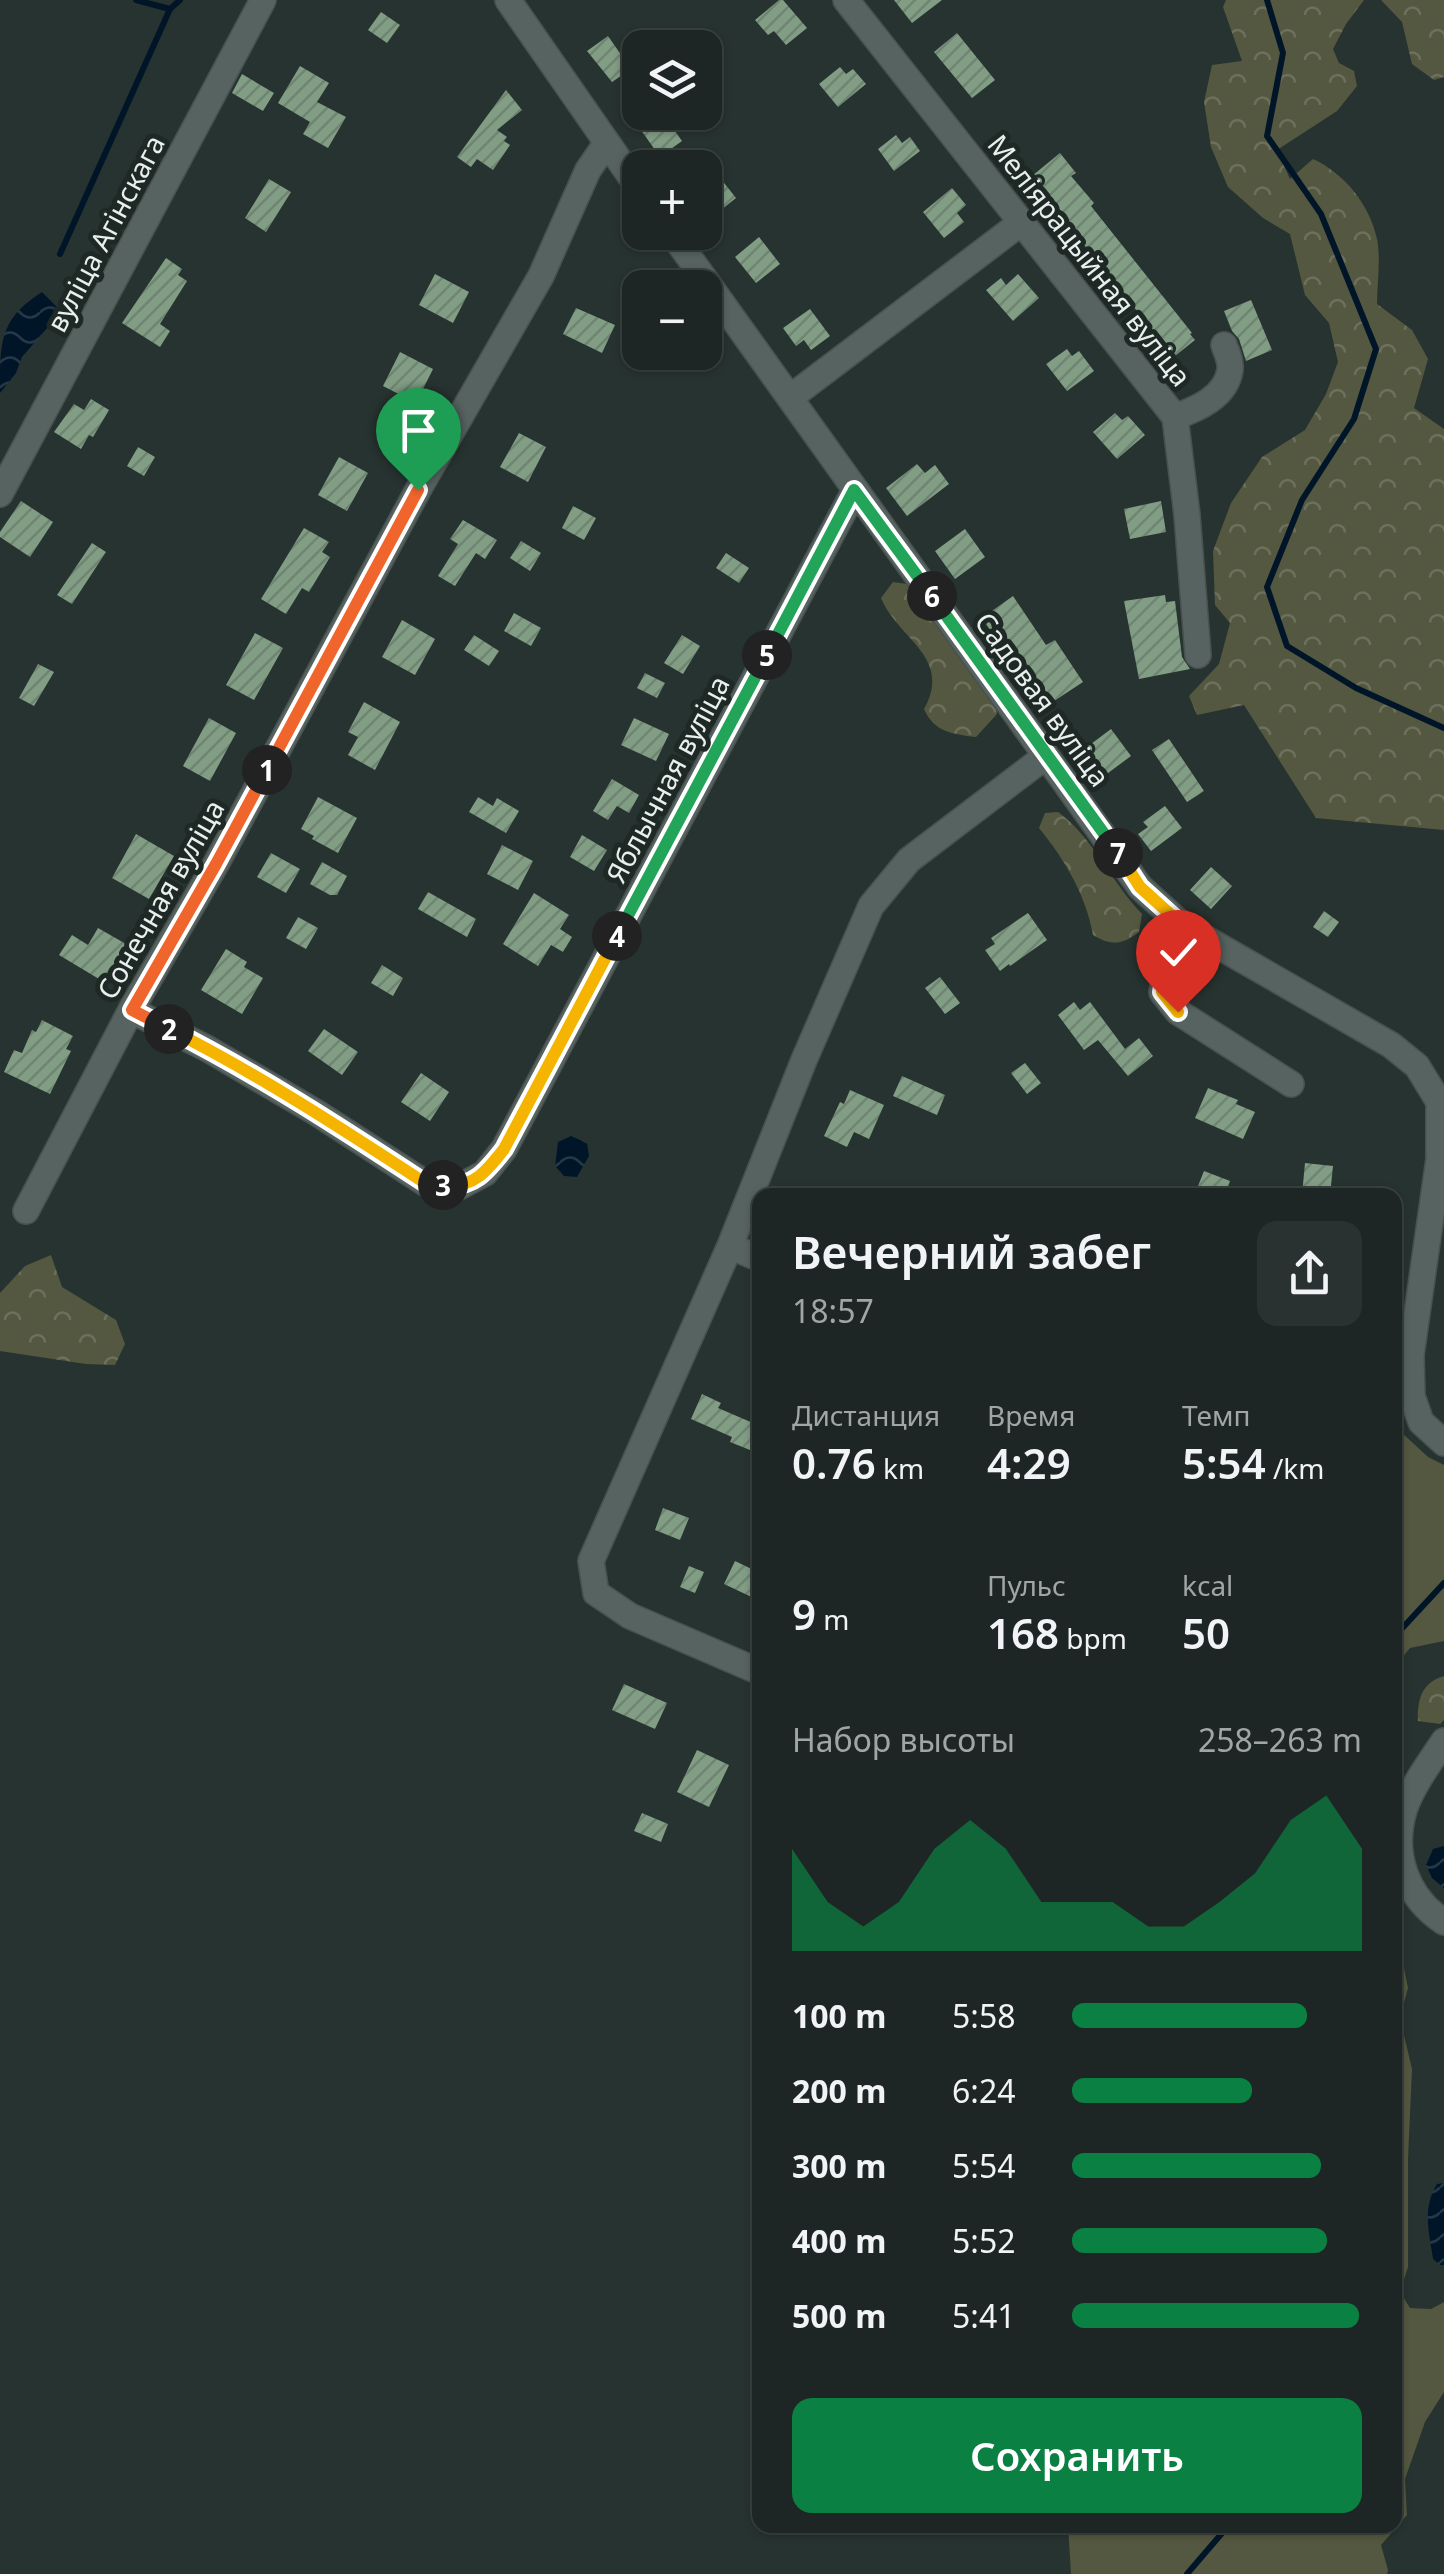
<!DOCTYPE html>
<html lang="ru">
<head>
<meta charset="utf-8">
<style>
	:root { --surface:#1d2624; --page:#2a3231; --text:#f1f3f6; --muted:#a0a5a6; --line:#3b4341; --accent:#0b8043 }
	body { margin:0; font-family:"Noto Sans",sans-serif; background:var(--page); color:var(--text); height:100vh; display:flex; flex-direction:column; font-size:38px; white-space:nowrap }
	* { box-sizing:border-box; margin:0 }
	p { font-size:32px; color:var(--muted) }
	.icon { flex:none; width:55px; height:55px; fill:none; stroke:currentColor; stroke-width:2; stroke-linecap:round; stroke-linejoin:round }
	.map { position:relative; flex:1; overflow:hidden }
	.sheet { position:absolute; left:752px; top:1188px; width:650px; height:1345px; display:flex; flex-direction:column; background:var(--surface); border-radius:20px; box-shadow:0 2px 8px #0004,0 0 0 2px var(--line) }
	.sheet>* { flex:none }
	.tools { position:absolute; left:622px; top:30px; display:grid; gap:20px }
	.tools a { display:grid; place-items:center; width:100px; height:100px; border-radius:20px; background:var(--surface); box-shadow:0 2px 8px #0004,0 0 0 2px var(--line); font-size:50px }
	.pin { position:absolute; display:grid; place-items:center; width:85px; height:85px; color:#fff; margin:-102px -42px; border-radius:50% 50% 50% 0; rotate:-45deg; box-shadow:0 0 10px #0007 }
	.pin .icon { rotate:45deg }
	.km { position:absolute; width:50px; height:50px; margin:-25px; border-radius:50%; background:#222; color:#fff; font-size:28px; line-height:50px; text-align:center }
	.round { display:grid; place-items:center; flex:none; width:105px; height:105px; border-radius:20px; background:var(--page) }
	.overview { display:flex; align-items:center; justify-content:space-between; height:170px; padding:0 40px }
	h1 { font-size:45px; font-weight:600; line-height:75px }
	.figures { display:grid; grid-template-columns:repeat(3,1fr); gap:15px; height:170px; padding:10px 40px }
	.figures div { display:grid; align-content:center }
	.figures b { font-size:42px; font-weight:600 }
	.figures small { font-size:28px; font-weight:400 }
	.figures p { font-size:28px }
	.chart { height:280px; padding:20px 40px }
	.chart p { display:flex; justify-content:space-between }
	.chart svg { width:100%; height:180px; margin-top:10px; fill:var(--accent); opacity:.7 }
	.action { display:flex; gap:20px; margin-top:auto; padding:20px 40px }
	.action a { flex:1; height:115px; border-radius:20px; background:var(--accent); color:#fff; font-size:40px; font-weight:600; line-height:115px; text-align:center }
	ul { padding:0 40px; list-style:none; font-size:32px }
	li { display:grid; grid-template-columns:160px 120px 1fr; align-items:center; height:75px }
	li i { height:25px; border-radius:12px; background:var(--accent) }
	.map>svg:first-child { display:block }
	.grass { fill:#545840 }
	.forest { fill:url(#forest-crowns) }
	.water { fill:url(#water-waves) }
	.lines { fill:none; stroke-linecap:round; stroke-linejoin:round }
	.stream { stroke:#001628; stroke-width:6 }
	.building { fill:url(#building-hatch) }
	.minor-casing { stroke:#48514f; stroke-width:28 }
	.minor { stroke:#566360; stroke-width:25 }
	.split-1-casing { stroke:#fff; stroke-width:20 }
	.split-2-casing { stroke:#fff; stroke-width:20 }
	.split-3-casing { stroke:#fff; stroke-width:20 }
	.split-4-casing { stroke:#fff; stroke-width:20 }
	.split-5-casing { stroke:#fff; stroke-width:20 }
	.split-6-casing { stroke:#fff; stroke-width:20 }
	.split-7-casing { stroke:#fff; stroke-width:20 }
	.split-8-casing { stroke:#fff; stroke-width:20 }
	.split-1 { stroke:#f0652b; stroke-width:12 }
	.split-2 { stroke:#f0652b; stroke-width:12 }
	.split-3 { stroke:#f5b400; stroke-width:12 }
	.split-4 { stroke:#f5b400; stroke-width:12 }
	.split-5 { stroke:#22a559; stroke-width:12 }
	.split-6 { stroke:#22a559; stroke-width:12 }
	.split-7 { stroke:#22a559; stroke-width:12 }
	.split-8 { stroke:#f5b400; stroke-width:12 }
	.labels { text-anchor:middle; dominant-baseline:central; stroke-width:10; stroke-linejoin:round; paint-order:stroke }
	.street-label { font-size:28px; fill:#e8efed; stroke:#1e2926 }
</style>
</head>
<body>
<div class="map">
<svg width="1444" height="2574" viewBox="0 0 1444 2574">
	<defs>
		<pattern id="forest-crowns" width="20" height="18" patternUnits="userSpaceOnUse" patternTransform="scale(2.5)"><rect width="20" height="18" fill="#545840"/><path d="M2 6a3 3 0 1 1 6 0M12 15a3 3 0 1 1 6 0" fill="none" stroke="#6d705c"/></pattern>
		<pattern id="water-waves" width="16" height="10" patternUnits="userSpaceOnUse" patternTransform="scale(2.5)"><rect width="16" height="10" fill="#001628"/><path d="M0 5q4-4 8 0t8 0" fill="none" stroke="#253848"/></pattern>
		<pattern id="building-hatch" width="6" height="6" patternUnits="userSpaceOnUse" patternTransform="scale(2.5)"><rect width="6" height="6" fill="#819d84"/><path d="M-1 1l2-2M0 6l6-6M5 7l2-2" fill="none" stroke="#6f8472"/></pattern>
	</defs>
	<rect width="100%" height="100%" fill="#273330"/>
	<!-- grass -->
	<path class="grass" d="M 1401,1432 L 1428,1457 L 1444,1465 L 1444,1641 L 1410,1648 L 1395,1666 L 1395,1439 Z
		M 1395,1923 L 1408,1988 L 1400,2018 L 1412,2069 L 1408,2159 L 1408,2267 L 1400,2292 L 1410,2308 L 1431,2309 L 1444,2302 L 1444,2392 L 1425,2422 L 1405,2479 L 1407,2515 L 1381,2545 L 1388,2570 L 1387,2574 L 1071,2574 L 1068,2525 L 1395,2525 Z"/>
	<!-- forest -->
	<path class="forest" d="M 1226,0 L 1364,0 L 1346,24 L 1333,49 L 1339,63 L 1354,71 L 1357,86 L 1337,111 L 1277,150 L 1290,179 L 1313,159 C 1344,173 1370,205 1377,239 C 1381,259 1377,284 1377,304 L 1412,330 L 1428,359 L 1414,408 L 1444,429 L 1444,830 L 1316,818 L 1244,705 L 1197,715 L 1189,696 L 1219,664 L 1230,623 L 1215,605 L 1213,551 L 1231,503 L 1262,457 L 1305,430 L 1326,394 L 1338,362 L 1329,323 L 1305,295 L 1290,234 L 1263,218 L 1228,187 L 1211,147 L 1204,102 L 1212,65 L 1242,61 L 1223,7 Z
		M 1381,0 L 1444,0 L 1444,77 L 1434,80 L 1412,64 L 1402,22 Z
		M 893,582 L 907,584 L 995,692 L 997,714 L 976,737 C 952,734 934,732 924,709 C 953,657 898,639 881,598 Z
		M 1058,812 C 1092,836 1112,883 1142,914 L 1139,932 C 1122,945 1111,946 1093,935 C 1086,895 1065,860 1039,828 L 1045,813 Z
		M 51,1255 L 62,1287 L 116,1320 L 125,1344 L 115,1365 L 86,1364 L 0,1351 L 0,1293 L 25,1266 Z
		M 1444,1676 L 1444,1720 L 1440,1724 L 1418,1721 C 1417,1700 1422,1682 1444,1676 Z"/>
	<!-- water -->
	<path class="water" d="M 42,292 L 57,307 L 49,326 L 22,357 L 16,373 L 0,393 C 0,340 0,319 42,292 Z
		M 571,1136 L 587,1143 L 589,1156 L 577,1177 L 564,1176 L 555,1166 L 558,1142 Z
		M 1444,1846 L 1444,1888 L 1432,1878 L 1426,1865 L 1433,1849 Z
		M 1444,2183 L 1444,2265 L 1440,2265 L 1433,2259 C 1429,2232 1422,2208 1437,2184 Z"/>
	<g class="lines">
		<!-- stream -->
		<path class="stream" d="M 136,0 L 170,9
			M 1267,0 L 1283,53 L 1267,136 L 1321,214 L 1376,349 L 1354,419 L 1302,500 L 1267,587 L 1287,646 L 1356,688 L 1444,728
			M 60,254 L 170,9 L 180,0
			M 1395,1636 L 1444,1583
			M 1187,2574 L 1229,2525"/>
	</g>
	<!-- building -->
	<path class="building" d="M 779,0 L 783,0 L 807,28 L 786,45 L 774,31 L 768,35 L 755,20 Z
		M 894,0 L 942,0 L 912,23 Z
		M 381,12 L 400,25 L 387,43 L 368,30 Z
		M 957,33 L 995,80 L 972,98 L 934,52 Z
		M 608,36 L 631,69 L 612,82 L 587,51 Z
		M 300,66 L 329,83 L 317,102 L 346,117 L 328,148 L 303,134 L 310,122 L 278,103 Z
		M 840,67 L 846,74 L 853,69 L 866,84 L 838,107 L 819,84 Z
		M 242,74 L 274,93 L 263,111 L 232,93 Z
		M 506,90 L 522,110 L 497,130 L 507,137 L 504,141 L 510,145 L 493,170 L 477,159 L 471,167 L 457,157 Z
		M 652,112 L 686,112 L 670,124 L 682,141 L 660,157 L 636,123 Z
		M 896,135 L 902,143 L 910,137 L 920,151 L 894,171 L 878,149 Z
		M 1060,153 L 1076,173 L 1071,176 L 1094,203 L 1091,206 L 1192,333 L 1190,334 L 1195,340 L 1170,360 L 1133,314 L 1137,311 L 1081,241 L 1084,239 L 1032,176 Z
		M 717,174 L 736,198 L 705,223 L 705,183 Z
		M 269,179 L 291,192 L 266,232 L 245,218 Z
		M 952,188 L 966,205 L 957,213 L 964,222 L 944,238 L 923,212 Z
		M 759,237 L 780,264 L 756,283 L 735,257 Z
		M 166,258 L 182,269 L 178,275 L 187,281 L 160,324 L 170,331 L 160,347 L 122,323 Z
		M 435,274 L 469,292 L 453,323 L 419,305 Z
		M 1018,274 L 1039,298 L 1013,321 L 986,290 L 1001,278 L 1006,285 Z
		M 1251,300 L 1272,350 L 1246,361 L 1239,339 L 1232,331 L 1224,311 Z
		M 576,308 L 615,325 L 602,353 L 563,334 Z
		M 810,309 L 830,336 L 811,350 L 804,340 L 796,346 L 783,328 Z
		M 1067,349 L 1072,356 L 1079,351 L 1094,371 L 1067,391 L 1046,364 Z
		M 400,352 L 433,369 L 416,403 L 383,386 Z
		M 91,399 L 109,410 L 93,437 L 89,435 L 81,449 L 54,432 L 74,404 L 84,410 Z
		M 1115,413 L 1122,420 L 1128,416 L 1145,435 L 1117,459 L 1093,432 Z
		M 519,433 L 546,447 L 528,482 L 500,467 Z
		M 138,447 L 155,457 L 144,476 L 127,466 Z
		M 339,457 L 368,473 L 347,511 L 318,495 Z
		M 917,464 L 925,473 L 935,465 L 949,484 L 907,516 L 886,488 Z
		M 21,501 L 53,522 L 30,557 L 0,537 L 0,532 Z
		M 1161,501 L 1166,532 L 1130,539 L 1124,509 Z
		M 573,506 L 596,518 L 584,540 L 562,528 Z
		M 463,520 L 497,540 L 485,559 L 476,553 L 455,586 L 438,576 L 458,544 L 450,539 Z
		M 304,528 L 329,542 L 322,552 L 330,557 L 309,592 L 302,588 L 286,614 L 261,599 Z
		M 965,529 L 985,557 L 955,579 L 935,551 Z
		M 521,541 L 541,553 L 530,571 L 510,558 Z
		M 92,543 L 106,552 L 72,604 L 57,595 Z
		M 726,553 L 749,568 L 739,583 L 716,568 Z
		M 1165,595 L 1166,602 L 1175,601 L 1182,657 L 1190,669 L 1139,679 L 1124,601 Z
		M 1013,596 L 1046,645 L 1055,640 L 1083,682 L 1048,705 L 1007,642 L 1001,646 L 982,618 Z
		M 514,613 L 541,628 L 531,646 L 504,631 Z
		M 402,620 L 435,639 L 415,675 L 382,657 Z
		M 255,633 L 283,648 L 254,700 L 226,685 Z
		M 474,635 L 499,651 L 489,666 L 464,650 Z
		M 682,635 L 700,646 L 683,674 L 664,663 Z
		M 38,664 L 54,672 L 34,706 L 19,698 Z
		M 645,673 L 665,683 L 657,698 L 637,688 Z
		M 364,702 L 400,722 L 375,770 L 348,755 L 358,737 L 348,732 Z
		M 209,718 L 236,733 L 210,781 L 183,766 Z
		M 634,718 L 669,734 L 656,761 L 621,745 Z
		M 1111,729 L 1131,756 L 1100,779 L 1084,758 L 1092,753 L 1087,747 Z
		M 1169,739 L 1204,791 L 1187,802 L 1152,750 Z
		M 612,779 L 639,795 L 629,813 L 617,806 L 608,820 L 593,811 Z
		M 318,797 L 357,818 L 338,853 L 312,839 L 314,836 L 301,829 Z
		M 478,797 L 493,806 L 497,798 L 519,811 L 506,833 L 469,812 Z
		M 1165,806 L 1182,828 L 1151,851 L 1138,834 L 1148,827 L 1143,822 Z
		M 136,834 L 174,856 L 149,899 L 112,878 Z
		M 582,835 L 607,850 L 594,871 L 570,857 Z
		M 502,845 L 533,861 L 518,890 L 487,874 Z
		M 271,853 L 300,869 L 286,893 L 257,877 Z
		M 322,862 L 347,876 L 337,895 L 330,895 L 310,884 Z
		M 1211,867 L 1232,886 L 1211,909 L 1190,890 Z
		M 428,892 L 476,919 L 467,937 L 418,909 Z
		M 534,893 L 569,915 L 560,929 L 572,937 L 563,952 L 551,945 L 538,966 L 503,944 Z
		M 1324,911 L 1339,922 L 1328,937 L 1313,927 Z
		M 1028,913 L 1047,940 L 1010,966 L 1009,964 L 1000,971 L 985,950 L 995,944 L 991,938 Z
		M 298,917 L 318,928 L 306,949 L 286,938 Z
		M 98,928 L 126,944 L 104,982 L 59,955 L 72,935 L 88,945 Z
		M 226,949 L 247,962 L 244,967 L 263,978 L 242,1014 L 201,990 Z
		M 382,965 L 403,978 L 393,996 L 371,983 Z
		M 940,977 L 960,1003 L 945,1014 L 925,988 Z
		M 1074,1002 L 1080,1010 L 1090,1002 L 1125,1049 L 1139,1038 L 1153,1056 L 1128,1076 L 1098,1040 L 1084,1050 L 1058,1015 Z
		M 42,1020 L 73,1036 L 66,1049 L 71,1051 L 50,1094 L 4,1072 L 14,1050 L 22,1053 L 32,1030 L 36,1032 Z
		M 324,1029 L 358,1052 L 342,1075 L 308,1051 Z
		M 1025,1063 L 1041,1083 L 1027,1094 L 1011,1073 Z
		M 421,1073 L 449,1092 L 430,1121 L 401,1102 Z
		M 902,1076 L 945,1095 L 937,1115 L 893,1096 Z
		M 1208,1088 L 1238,1100 L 1236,1104 L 1255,1112 L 1243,1139 L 1195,1118 Z
		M 850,1090 L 884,1105 L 869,1139 L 854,1132 L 847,1147 L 824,1136 L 840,1102 L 844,1104 Z
		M 1305,1163 L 1333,1166 L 1330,1195 L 1302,1195 Z
		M 1204,1171 L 1230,1181 L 1225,1195 L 1206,1195 L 1196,1191 Z
		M 702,1394 L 721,1403 L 718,1408 L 760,1426 L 760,1439 L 755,1452 L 730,1442 L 732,1437 L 691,1419 Z
		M 663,1508 L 689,1518 L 680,1540 L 655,1530 Z
		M 735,1561 L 760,1573 L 760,1601 L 724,1584 Z
		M 689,1566 L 704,1572 L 695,1593 L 680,1587 Z
		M 624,1684 L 667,1703 L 655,1729 L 612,1710 Z
		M 697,1750 L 729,1765 L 709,1807 L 677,1792 Z
		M 642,1813 L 668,1824 L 661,1842 L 634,1831 Z"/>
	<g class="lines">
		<defs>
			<path id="minor" d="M 508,0 L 640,190
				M 846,0 L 1175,417 L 1187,515 L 1198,655
				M 671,232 L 1140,887 L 1182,925 L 1391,1045 L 1417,1066 L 1439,1102 L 1439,1159 L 1411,1355 L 1412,1396 L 1421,1422 L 1444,1443
				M 791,397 L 1022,222
				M 1175,417 C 1197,409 1226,397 1230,370 C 1231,361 1227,353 1224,345
				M 0,494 L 263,0
				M 1182,925 L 1167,965 L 1162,992 L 1178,1012 L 1291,1084
				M 131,1010 L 208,1049 L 317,1113 L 425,1183 L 459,1187 L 485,1173 L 504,1149 L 855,490
				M 26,1211 L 131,1010 L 216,864 L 418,490 L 541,276 L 588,170 L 606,144
				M 730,1246 L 760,1259
				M 760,1672 L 630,1616 L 596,1593 L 591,1561 L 730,1246 L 804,1060 L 871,906 L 909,860 L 1046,756
				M 1444,1741 C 1430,1762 1412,1786 1404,1810 C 1391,1854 1406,1897 1444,1922"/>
		</defs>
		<!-- minor casing -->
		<use href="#minor" class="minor-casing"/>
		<!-- minor -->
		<use href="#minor" class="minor"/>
	</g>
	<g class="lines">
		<defs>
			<path id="split-1" d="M 267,770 L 418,490"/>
			<path id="split-2" d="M 169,1029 L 132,1010 L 216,864 L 267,770"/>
			<path id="split-3" d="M 169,1029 C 258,1074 341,1128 425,1183 L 443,1185"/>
			<path id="split-4" d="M 443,1185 C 473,1189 487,1171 504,1149 L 617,936"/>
			<path id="split-5" d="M 617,936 L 767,655"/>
			<path id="split-6" d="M 767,655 L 854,490 L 932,596"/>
			<path id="split-7" d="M 932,596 L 1118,853"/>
			<path id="split-8" d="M 1118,853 L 1140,887 L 1182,925 L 1167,965 L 1162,992 L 1178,1012"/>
		</defs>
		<!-- split-1 casing -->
		<use href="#split-1" class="split-1-casing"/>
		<!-- split-2 casing -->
		<use href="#split-2" class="split-2-casing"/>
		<!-- split-3 casing -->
		<use href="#split-3" class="split-3-casing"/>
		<!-- split-4 casing -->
		<use href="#split-4" class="split-4-casing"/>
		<!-- split-5 casing -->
		<use href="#split-5" class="split-5-casing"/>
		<!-- split-6 casing -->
		<use href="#split-6" class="split-6-casing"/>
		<!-- split-7 casing -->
		<use href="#split-7" class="split-7-casing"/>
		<!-- split-8 casing -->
		<use href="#split-8" class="split-8-casing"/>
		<!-- split-1 -->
		<use href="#split-1" class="split-1"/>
		<!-- split-2 -->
		<use href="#split-2" class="split-2"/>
		<!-- split-3 -->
		<use href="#split-3" class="split-3"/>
		<!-- split-4 -->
		<use href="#split-4" class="split-4"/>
		<!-- split-5 -->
		<use href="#split-5" class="split-5"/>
		<!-- split-6 -->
		<use href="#split-6" class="split-6"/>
		<!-- split-7 -->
		<use href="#split-7" class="split-7"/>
		<!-- split-8 -->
		<use href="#split-8" class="split-8"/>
	</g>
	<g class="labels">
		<!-- street labels -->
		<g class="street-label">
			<text transform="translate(105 233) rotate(-62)">вуліца Агінскага</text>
			<text transform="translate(1090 260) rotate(52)">Меліярацыйная вуліца</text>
			<text transform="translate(1043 699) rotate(54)">Садовая вуліца</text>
			<text transform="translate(667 779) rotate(-62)">Яблычная вуліца</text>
			<text transform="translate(160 899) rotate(-60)">Сонечная вуліца</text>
		</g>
	</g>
</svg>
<div class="tools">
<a><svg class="icon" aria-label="layers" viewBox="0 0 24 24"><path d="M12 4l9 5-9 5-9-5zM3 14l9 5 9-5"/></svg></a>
<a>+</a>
<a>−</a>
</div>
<div class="pin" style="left:418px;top:490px;background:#1e9e55"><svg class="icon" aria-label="arrive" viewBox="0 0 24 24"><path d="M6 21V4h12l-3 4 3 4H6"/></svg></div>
<div class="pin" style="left:1178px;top:1012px;background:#d93025"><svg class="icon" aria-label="check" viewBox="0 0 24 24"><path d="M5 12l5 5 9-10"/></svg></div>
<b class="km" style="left:267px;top:770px">1</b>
<b class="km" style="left:169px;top:1029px">2</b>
<b class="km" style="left:443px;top:1185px">3</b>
<b class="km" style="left:617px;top:936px">4</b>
<b class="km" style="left:767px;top:655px">5</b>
<b class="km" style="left:932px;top:596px">6</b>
<b class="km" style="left:1118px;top:853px">7</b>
<section class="sheet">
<div class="overview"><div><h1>Вечерний забег</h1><p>18:57</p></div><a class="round"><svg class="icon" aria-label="share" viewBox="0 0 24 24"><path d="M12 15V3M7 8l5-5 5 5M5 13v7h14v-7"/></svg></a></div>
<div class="figures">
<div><p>Дистанция</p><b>0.76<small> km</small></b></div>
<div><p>Время</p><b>4:29</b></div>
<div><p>Темп</p><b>5:54<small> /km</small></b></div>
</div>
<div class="figures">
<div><b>9<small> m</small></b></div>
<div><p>Пульс</p><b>168<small> bpm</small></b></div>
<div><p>kcal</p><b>50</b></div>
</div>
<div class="chart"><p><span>Набор высоты</span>258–263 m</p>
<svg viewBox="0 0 160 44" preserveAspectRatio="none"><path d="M0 44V19L10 32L20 38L30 32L40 19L50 12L60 19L70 32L80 32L90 32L100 38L110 38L120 32L130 25L140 12L150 6L160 19V44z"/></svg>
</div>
<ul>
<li><b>100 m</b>5:58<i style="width:81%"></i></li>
<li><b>200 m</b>6:24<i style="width:62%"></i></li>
<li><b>300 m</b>5:54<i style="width:86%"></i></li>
<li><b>400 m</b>5:52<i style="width:88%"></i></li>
<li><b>500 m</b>5:41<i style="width:99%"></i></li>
</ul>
<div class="action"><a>Сохранить</a></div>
</section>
</div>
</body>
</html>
